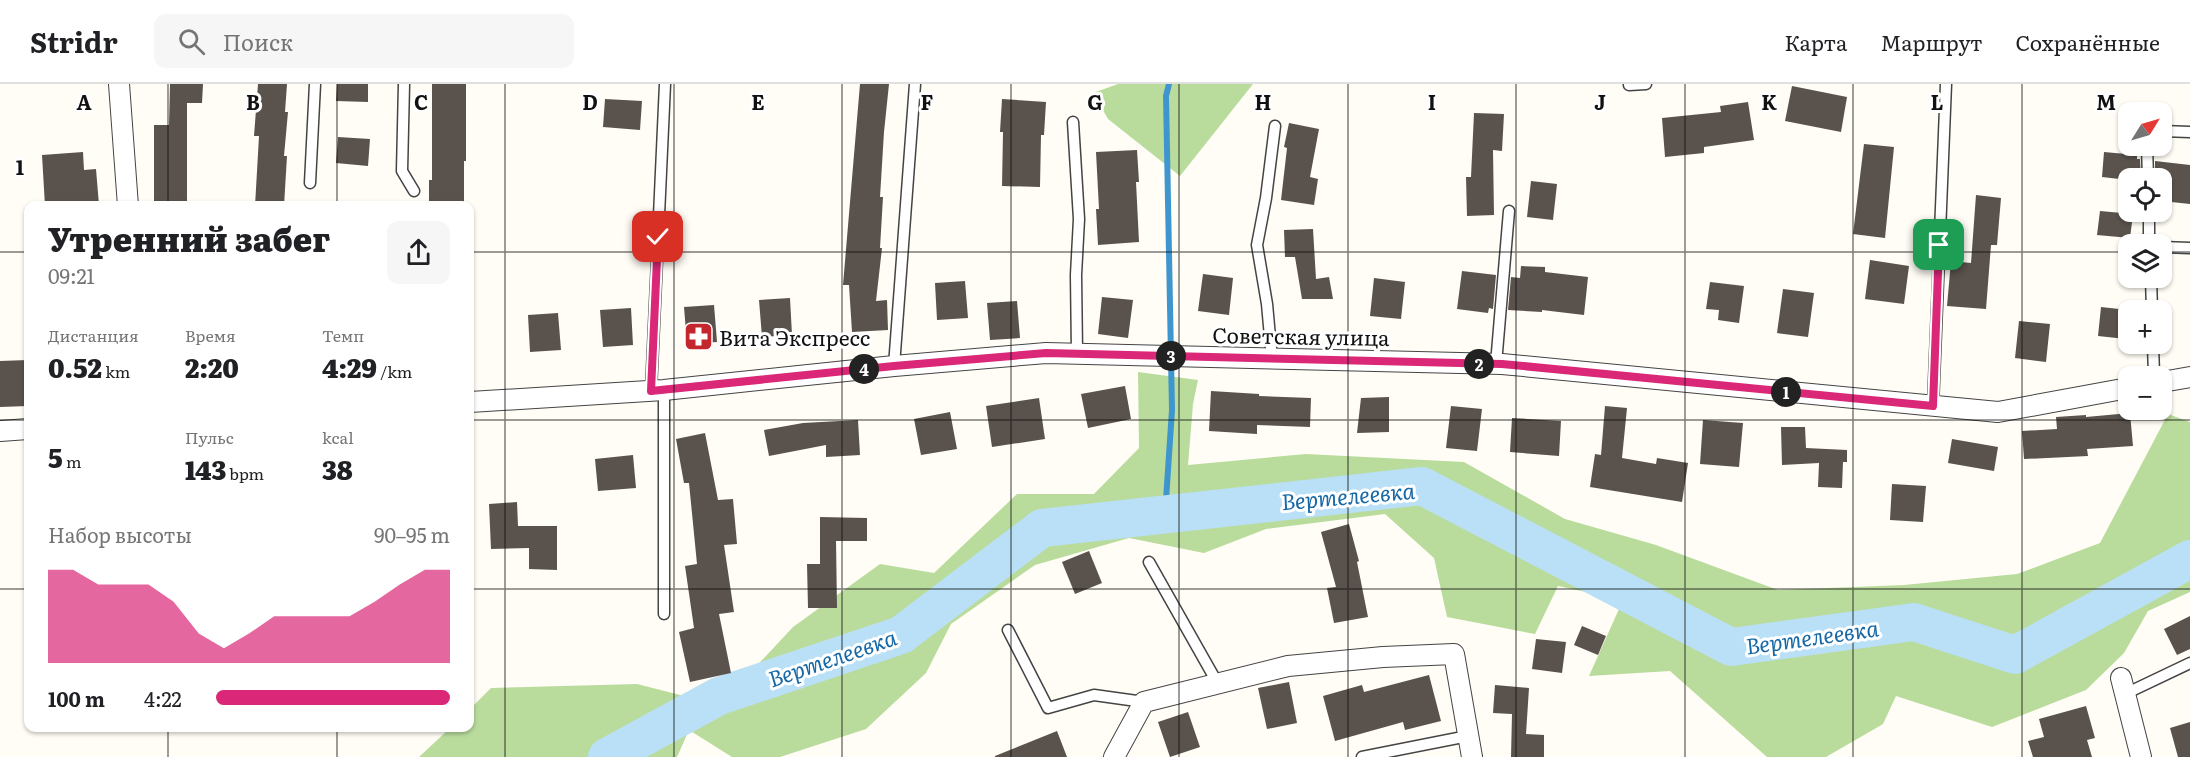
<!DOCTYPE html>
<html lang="ru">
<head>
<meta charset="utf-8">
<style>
	:root { --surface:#fff; --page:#f6f6f6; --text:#202124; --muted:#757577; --line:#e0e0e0; --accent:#db2777 }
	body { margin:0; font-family:Literata,serif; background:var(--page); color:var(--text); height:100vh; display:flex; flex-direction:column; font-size:22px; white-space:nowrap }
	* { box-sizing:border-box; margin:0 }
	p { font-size:20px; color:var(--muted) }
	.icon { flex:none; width:33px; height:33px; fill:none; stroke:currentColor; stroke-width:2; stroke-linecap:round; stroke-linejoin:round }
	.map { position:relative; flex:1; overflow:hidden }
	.sheet { position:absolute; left:24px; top:117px; width:450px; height:531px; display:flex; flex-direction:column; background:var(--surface); border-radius:12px; box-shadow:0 2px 4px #0004 }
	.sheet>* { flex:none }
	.needle { width:39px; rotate:53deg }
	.fabs { position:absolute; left:2118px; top:18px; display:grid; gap:12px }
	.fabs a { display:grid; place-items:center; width:54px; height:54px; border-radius:12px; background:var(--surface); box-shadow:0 2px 4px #0004; font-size:30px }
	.pin { position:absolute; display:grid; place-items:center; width:51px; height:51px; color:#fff; margin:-26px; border-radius:12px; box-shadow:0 3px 9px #0006 }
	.km { position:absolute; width:30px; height:30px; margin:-15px; border-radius:50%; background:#222; color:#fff; font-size:16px; line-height:30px; text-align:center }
	.round { display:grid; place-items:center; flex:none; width:63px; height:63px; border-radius:12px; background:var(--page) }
	.head { display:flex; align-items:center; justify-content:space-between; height:102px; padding:0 24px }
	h1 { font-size:33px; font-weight:800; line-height:45px }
	.metrics { display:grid; grid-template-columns:repeat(3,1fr); gap:9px; height:102px; padding:6px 24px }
	.metrics div { display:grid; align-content:center }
	.metrics b { font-size:26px; font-weight:800 }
	.metrics small { font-size:16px; font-weight:400 }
	.metrics p { font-size:16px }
	.chart { height:168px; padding:12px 24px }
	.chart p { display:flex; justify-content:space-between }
	.chart svg { width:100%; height:108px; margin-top:6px; fill:var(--accent); opacity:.7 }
	ul { padding:0 24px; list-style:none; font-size:20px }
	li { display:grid; grid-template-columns:96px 72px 1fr; align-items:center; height:45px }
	li i { height:15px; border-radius:8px; background:var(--accent) }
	header { display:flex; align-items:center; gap:36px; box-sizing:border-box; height:84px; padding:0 30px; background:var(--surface); border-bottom:2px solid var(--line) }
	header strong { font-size:28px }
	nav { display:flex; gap:33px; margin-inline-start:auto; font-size:21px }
	.search { width:420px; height:54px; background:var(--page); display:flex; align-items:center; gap:15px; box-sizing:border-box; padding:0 21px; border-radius:12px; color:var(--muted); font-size:22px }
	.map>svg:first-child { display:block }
	.forest { fill:#b9dc9c }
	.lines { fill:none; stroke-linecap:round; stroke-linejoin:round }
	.stream { stroke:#3f96cf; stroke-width:6 }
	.river { stroke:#b9e0f7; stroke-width:38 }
	.building { fill:#5a524d }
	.lane-casing { stroke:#444; stroke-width:13 }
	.street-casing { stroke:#444; stroke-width:22 }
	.lane { stroke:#fff; stroke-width:10 }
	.street { stroke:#fff; stroke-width:20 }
	.route-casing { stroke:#fff; stroke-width:12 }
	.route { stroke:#db2777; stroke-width:8 }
	.grid { fill:none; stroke:#111; stroke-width:1.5; stroke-opacity:0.55 }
	.labels { text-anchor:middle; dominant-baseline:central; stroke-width:6; stroke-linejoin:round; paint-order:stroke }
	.street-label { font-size:21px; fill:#111; stroke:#fff }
	.poi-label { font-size:21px; fill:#111; stroke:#fff; text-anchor:start }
	.water-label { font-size:22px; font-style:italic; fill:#1768a6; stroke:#fff }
	.grid-label { font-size:20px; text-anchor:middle; font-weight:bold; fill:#111; stroke:#fff; stroke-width:6; stroke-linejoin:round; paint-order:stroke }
</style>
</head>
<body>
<header>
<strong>Stridr</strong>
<div class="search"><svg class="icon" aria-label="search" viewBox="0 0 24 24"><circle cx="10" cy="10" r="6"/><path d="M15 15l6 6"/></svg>Поиск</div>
<nav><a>Карта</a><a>Маршрут</a><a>Сохранённые</a></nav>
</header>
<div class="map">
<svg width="2190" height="673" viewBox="0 0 2190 673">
	<rect width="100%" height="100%" fill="#fffdf5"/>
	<!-- forest -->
	<path class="forest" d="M 1118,0 L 1253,0 L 1180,92 L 1108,35 L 1093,9 Z
		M 1138,288 L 1198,296 L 1193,320 L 1188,381 L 1306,370 L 1464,378 L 1565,435 L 1656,461 L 1778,506 L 1904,501 L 2017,490 L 2100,459 L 2168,330 L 2190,338 L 2190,508 L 2148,527 L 2124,569 L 2086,606 L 1992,643 L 1896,612 L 1883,640 L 1826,673 L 1767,673 L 1670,587 L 1589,592 L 1623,516 L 1558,502 L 1535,550 L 1447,533 L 1434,474 L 1385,430 L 1266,445 L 1204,469 L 1129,454 L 1035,481 L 951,540 L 926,589 L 866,645 L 780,673 L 732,673 L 689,646 L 677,673 L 419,673 L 450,644 L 470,644 L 470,625 L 491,604 L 637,600 L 696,615 L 750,589 L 793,543 L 880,480 L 934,489 L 1017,410 L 1094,410 L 1139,364 Z"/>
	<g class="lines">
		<!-- stream -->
		<path class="stream" d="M 1165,431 L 1172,326 L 1166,12 L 1169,0"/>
		<!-- river -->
		<path class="river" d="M 607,673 L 719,612 L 901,551 L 1042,444 L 1422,402 L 1731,563 L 1914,538 L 2015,571 L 2190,475"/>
	</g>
	<!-- building -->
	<path class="building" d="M 170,0 L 203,0 L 202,19 L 187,19 L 187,122 L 154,122 L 154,41 L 169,41 Z
		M 258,0 L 287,0 L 285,28 L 288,28 L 284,72 L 287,72 L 284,122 L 255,122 L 259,52 L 254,52 Z
		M 337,0 L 368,0 L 368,18 L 336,17 Z
		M 432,0 L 466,0 L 466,77 L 464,77 L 464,122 L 429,122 L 429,96 L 432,96 Z
		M 860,0 L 889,0 L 884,48 L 880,113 L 883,113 L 880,164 L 882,164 L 876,217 L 887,216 L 888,246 L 852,248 L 849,201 L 843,201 Z
		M 1792,2 L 1847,13 L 1841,48 L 1785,37 Z
		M 605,15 L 642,17 L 640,46 L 603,43 Z
		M 1002,15 L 1046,18 L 1044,51 L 1041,51 L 1040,103 L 1002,102 L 1003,48 L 1000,48 Z
		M 1748,18 L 1754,56 L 1704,63 L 1704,69 L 1665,73 L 1662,34 L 1721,28 L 1720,22 Z
		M 1474,29 L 1504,30 L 1502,67 L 1493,66 L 1494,131 L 1467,132 L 1466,93 L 1471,93 Z
		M 1289,39 L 1319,45 L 1310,93 L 1318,95 L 1314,121 L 1281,116 L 1287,64 L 1284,63 Z
		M 338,53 L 370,55 L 368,82 L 336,79 Z
		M 1864,60 L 1894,63 L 1885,154 L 1853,150 Z
		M 1137,66 L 1139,98 L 1136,98 L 1139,158 L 1098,161 L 1096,125 L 1099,125 L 1096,68 Z
		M 83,68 L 84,86 L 96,85 L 99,121 L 45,122 L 42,71 Z
		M 2104,68 L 2137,71 L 2137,75 L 2140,75 L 2141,94 L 2128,96 L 2102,93 Z
		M 2155,77 L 2190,81 L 2190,120 L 2162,117 L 2164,94 L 2155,94 Z
		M 1531,97 L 1557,100 L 1553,136 L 1527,133 Z
		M 1976,111 L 2001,114 L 1997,161 L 1991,161 L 1986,225 L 1947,222 L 1951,177 L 1971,179 Z
		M 2100,127 L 2133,130 L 2130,154 L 2097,151 Z
		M 1313,145 L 1316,195 L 1329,193 L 1333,215 L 1302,215 L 1295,173 L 1285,173 L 1284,146 Z
		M 1870,176 L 1909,182 L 1904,220 L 1865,215 Z
		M 1521,182 L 1545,183 L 1545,188 L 1588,193 L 1584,231 L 1542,226 L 1542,228 L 1508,226 L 1511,193 L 1520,194 Z
		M 1462,187 L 1496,191 L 1493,225 L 1489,224 L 1488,229 L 1457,225 Z
		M 1203,190 L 1233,194 L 1229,231 L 1198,227 Z
		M 1374,194 L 1405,198 L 1401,235 L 1370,232 Z
		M 965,197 L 968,234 L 937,236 L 935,199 Z
		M 1710,198 L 1744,202 L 1739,239 L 1718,236 L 1719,226 L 1706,225 Z
		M 1783,205 L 1814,209 L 1808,253 L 1777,249 Z
		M 1102,213 L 1133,216 L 1128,254 L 1098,250 Z
		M 790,214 L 792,251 L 762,253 L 759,216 Z
		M 1017,217 L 1020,254 L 990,256 L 987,219 Z
		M 714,221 L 717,258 L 687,260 L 684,223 Z
		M 2101,223 L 2128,226 L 2126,255 L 2098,252 Z
		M 631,224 L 633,261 L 603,263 L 600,226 Z
		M 558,229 L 561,266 L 530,268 L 528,231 Z
		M 2019,237 L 2050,240 L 2046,278 L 2015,274 Z
		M 28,276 L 28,322 L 0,323 L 0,277 Z
		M 1125,302 L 1131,335 L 1088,344 L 1081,310 Z
		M 1211,307 L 1259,310 L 1259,312 L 1311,314 L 1310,343 L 1257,341 L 1257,350 L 1209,347 Z
		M 1389,313 L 1389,348 L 1357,349 L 1361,314 Z
		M 1039,314 L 1045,355 L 992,363 L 986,322 Z
		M 1451,322 L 1482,325 L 1477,367 L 1446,364 Z
		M 1605,322 L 1627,324 L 1622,374 L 1656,380 L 1657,374 L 1688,379 L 1682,418 L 1590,403 L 1595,370 L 1601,371 Z
		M 950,328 L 957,365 L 921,371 L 914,335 Z
		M 2130,329 L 2133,362 L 2087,365 L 2088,372 L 2024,375 L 2022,347 L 2057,345 L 2056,333 L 2086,331 L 2086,333 Z
		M 1512,334 L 1561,337 L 1559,372 L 1510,368 Z
		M 858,336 L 860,371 L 826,373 L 826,361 L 769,372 L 764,346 L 803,339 Z
		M 1703,336 L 1743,339 L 1739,383 L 1700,380 Z
		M 1781,343 L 1805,343 L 1806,364 L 1847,366 L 1847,378 L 1843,378 L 1842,404 L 1818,403 L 1819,379 L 1782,381 Z
		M 705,349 L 718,416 L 733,415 L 737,460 L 724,461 L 734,528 L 719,530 L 731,589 L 690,598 L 679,548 L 694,544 L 685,482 L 697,480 L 689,399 L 684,399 L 676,355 Z
		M 1952,355 L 1998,363 L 1994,387 L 1948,379 Z
		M 633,371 L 636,404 L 598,407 L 595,375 Z
		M 1892,400 L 1926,402 L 1923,438 L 1890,436 Z
		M 517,418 L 518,442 L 557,442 L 557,486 L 529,485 L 529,464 L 491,465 L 489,420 Z
		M 820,433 L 867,434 L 867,457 L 836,457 L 837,524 L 808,524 L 807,480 L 820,480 Z
		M 1349,440 L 1359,477 L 1357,478 L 1368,533 L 1334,539 L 1327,504 L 1336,503 L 1321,448 Z
		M 1089,467 L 1102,499 L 1075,510 L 1062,478 Z
		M 2190,532 L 2190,565 L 2177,571 L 2164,545 Z
		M 1582,542 L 1606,552 L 1598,571 L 1574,561 Z
		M 1536,555 L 1566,558 L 1562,589 L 1532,585 Z
		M 1429,591 L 1441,637 L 1405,646 L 1403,638 L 1335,657 L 1323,612 L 1362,601 L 1364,608 Z
		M 1289,598 L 1297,639 L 1267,645 L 1258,604 Z
		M 1495,601 L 1529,604 L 1526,650 L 1544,651 L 1544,673 L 1511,673 L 1512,630 L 1493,629 Z
		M 2086,622 L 2095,654 L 2087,656 L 2092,673 L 2033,673 L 2028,657 L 2044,653 L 2039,635 Z
		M 1188,628 L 1200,663 L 1170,673 L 1158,638 Z
		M 2190,638 L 2190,673 L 2178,673 L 2170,644 Z
		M 1057,647 L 1067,673 L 995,673 L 995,672 Z"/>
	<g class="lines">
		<defs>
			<path id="lane" d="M 404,0 L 402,87 L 414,107
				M 1629,1 L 1646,0
				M 1073,38 L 1079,135 L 1076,191 L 1077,269
				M 2162,47 L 2190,48
				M 2147,62 L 2148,94
				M 310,99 L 315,0
				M 2149,128 L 2149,160
				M 2162,163 L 2190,164
				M 2151,194 L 2152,226
				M 2153,260 L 2154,292
				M 1272,275 L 1267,220 L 1257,161 L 1266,114 L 1275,42
				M 1496,280 L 1509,127
				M 894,282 L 915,0
				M 664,306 L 664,530
				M 651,307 L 665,0
				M 1933,322 L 1946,0
				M 1149,478 L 1218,600
				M 1008,546 L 1048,624 L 1094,611 L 1144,618
				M 2125,610 L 2190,579
				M 1362,673 L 1468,652"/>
			<path id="street" d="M 119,0 L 128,122
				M 2162,298 L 2190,293
				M 470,318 L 664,306 L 894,282 L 1046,269 L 1502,280 L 1998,328 L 2128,304
				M 0,347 L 28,345
				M 2121,594 L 2141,673
				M 1114,673 L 1144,618 L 1288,582 L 1383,573 L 1454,570 L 1472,673"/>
		</defs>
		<!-- lane casing -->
		<use href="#lane" class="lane-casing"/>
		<!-- street casing -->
		<use href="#street" class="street-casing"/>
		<!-- lane -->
		<use href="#lane" class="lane"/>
		<!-- street -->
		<use href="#street" class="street"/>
	</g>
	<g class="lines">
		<defs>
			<path id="route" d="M 658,153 L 651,307 L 894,282 L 1046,269 L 1502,280 L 1933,322 L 1939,161"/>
		</defs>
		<!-- route casing -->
		<use href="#route" class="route-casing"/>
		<!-- route -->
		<use href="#route" class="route"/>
	</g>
	<!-- grid -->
	<path class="grid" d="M 168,0 L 168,122M 337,0 L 337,122M 505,0 L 505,673M 674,0 L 674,673M 842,0 L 842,673M 1011,0 L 1011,673M 1179,0 L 1179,673M 1348,0 L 1348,673M 1516,0 L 1516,673M 1685,0 L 1685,673M 1853,0 L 1853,673M 2022,0 L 2022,673M 0,168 L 28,168M 470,168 L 2128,168M 2162,168 L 2190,168M 0,336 L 28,336M 470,336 L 2190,336M 0,505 L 28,505M 470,505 L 2190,505M 168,644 L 168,673M 337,644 L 337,673"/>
	<!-- icons -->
	<defs>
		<symbol id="pharmacy-square" viewBox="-11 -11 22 22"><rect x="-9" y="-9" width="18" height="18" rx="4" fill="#c4262e" stroke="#fff"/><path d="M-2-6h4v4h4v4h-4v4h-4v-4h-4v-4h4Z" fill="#fff"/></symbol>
	</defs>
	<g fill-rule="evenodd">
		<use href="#pharmacy-square" x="682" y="236" width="33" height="33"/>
	</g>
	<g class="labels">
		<!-- street labels -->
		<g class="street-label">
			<text transform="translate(1301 251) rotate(1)">Советская улица</text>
		</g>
		<!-- poi labels -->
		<g class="poi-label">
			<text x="719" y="252">Вита Экспресс</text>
		</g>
		<!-- water labels -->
		<g class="water-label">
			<text transform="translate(1348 411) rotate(-5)">Вертелеевка</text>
			<text transform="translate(1812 552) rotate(-8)">Вертелеевка</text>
			<text transform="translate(832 573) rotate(-19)">Вертелеевка</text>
		</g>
	</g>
	<g class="grid-label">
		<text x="84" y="26">A</text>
		<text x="253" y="26">B</text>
		<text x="421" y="26">C</text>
		<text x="590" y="26">D</text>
		<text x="758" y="26">E</text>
		<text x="927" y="26">F</text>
		<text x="1095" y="26">G</text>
		<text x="1263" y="26">H</text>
		<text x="1432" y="26">I</text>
		<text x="1600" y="26">J</text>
		<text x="1769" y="26">K</text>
		<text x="1937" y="26">L</text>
		<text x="2106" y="26">M</text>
		<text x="20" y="91">1</text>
	</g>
</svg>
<div class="fabs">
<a><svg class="needle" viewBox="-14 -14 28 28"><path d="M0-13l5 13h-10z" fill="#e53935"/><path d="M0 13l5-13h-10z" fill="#757577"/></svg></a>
<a><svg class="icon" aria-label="locate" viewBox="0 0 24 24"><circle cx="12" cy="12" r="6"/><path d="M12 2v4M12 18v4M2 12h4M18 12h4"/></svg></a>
<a><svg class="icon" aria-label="layers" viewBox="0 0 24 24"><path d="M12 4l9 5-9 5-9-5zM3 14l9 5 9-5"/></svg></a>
<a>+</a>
<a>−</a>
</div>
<div class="pin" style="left:1939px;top:161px;background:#1e9e55"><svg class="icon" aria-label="arrive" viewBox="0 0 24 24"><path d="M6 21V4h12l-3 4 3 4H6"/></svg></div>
<div class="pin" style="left:658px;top:153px;background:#d93025"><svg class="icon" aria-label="check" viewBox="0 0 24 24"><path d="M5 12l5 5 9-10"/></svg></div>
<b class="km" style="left:1786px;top:308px">1</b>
<b class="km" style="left:1479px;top:280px">2</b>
<b class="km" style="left:1171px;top:272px">3</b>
<b class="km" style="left:864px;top:285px">4</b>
<section class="sheet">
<div class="head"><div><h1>Утренний забег</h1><p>09:21</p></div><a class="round"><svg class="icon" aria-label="share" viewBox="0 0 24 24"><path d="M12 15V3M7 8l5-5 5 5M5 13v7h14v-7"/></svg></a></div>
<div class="metrics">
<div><p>Дистанция</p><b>0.52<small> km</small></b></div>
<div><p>Время</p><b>2:20</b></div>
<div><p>Темп</p><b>4:29<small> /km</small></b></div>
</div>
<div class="metrics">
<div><b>5<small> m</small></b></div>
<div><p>Пульс</p><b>143<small> bpm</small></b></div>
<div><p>kcal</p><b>38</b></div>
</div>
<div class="chart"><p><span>Набор высоты</span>90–95 m</p>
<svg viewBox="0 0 160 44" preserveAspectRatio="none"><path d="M0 44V6L10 6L20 12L30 12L40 12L50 19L60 32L70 38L80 32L90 25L100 25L110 25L120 25L130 19L140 12L150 6L160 6V44z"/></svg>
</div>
<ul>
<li><b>100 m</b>4:22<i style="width:100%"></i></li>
</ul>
</section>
</div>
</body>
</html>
